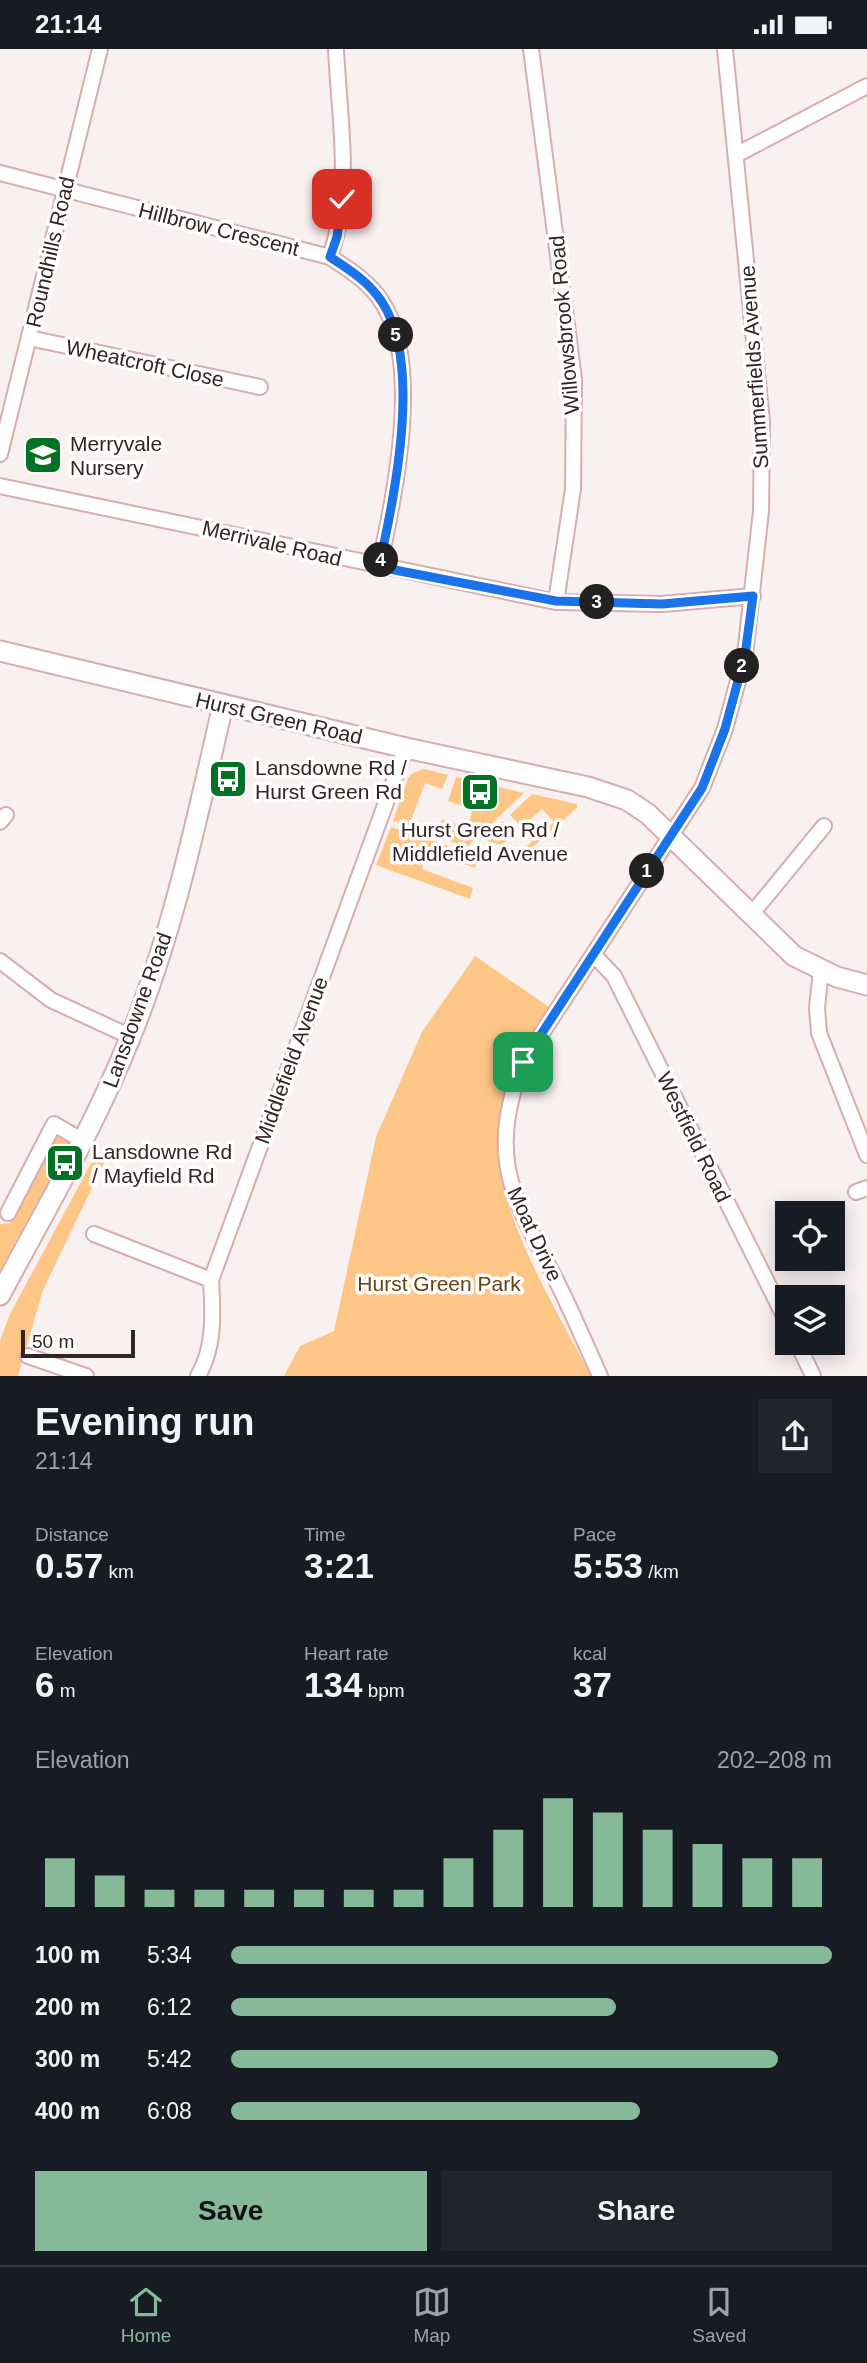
<!DOCTYPE html>
<html lang="en">
<head>
<meta charset="utf-8">
<style>
	:root { --surface:#171b24; --page:#20242c; --text:#f1f3f6; --muted:#9ea1a6; --line:#363941; --accent:#86b998 }
	body { margin:0; font-family:Arial,sans-serif; background:var(--page); color:var(--text); height:100vh; display:flex; flex-direction:column; font-size:26px; white-space:nowrap }
	* { box-sizing:border-box; margin:0 }
	p { font-size:23px; color:var(--muted) }
	.icon { flex:none; width:38px; height:38px; fill:none; stroke:currentColor; stroke-width:2; stroke-linecap:round; stroke-linejoin:round }
	.map { position:relative; height:1327px; overflow:hidden }
	.drawer { display:flex; flex-direction:column; background:var(--surface); flex:1 }
	.drawer>* { flex:none }
	.buttons { position:absolute; left:775px; top:1152px; display:grid; gap:14px }
	.buttons a { display:grid; place-items:center; width:70px; height:70px; border-radius:0px; background:var(--surface); box-shadow:0 4px 18px #0003; font-size:35px }
	.scale { position:absolute; left:21px; bottom:18px; width:114px; box-sizing:border-box; padding-left:7px; border:4px solid #342424; border-top:0; font-size:19px; line-height:24px; white-space:nowrap; color:#342424; -webkit-text-stroke:5px #fff; paint-order:stroke }
	.pin { position:absolute; display:grid; place-items:center; width:60px; height:60px; color:#fff; margin:-30px; border-radius:14px; box-shadow:0 4px 10px #0006 }
	.km { position:absolute; width:35px; height:35px; margin:-18px; border-radius:50%; background:#222; color:#fff; font-size:19px; line-height:35px; text-align:center }
	.round { display:grid; place-items:center; flex:none; width:74px; height:74px; border-radius:0px; background:var(--page) }
	.head { display:flex; align-items:center; justify-content:space-between; height:119px; padding:0 35px }
	h1 { font-size:38px; font-weight:700; line-height:52px }
	.figures { display:grid; grid-template-columns:repeat(3,1fr); gap:10px; height:119px; padding:7px 35px }
	.figures div { display:grid; align-content:center }
	.figures b { font-size:35px; font-weight:700 }
	.figures small { font-size:19px; font-weight:400 }
	.figures p { font-size:19px }
	.chart { height:196px; padding:14px 35px }
	.chart p { display:flex; justify-content:space-between }
	.chart svg { width:100%; height:126px; margin-top:7px; stroke:var(--accent); stroke-width:6 }
	.cta { display:flex; gap:14px; margin-top:auto; padding:14px 35px }
	.cta a { flex:1; height:80px; border-radius:0px; background:var(--accent); color:#111; font-size:28px; font-weight:700; line-height:80px; text-align:center }
	.cta a+a { background:var(--page); color:var(--text) }
	ul { padding:0 35px; list-style:none; font-size:23px }
	li { display:grid; grid-template-columns:112px 84px 1fr; align-items:center; height:52px }
	li i { height:18px; border-radius:9px; background:var(--accent) }
	.status { display:flex; justify-content:space-between; align-items:center; height:49px; padding:0 35px; background:var(--surface); direction:ltr }
	.status svg { height:19px; fill:currentColor }
	.tabs { display:flex; justify-content:space-around; align-items:center; height:98px; border-top:2px solid var(--line); background:var(--surface); font-size:19px; color:var(--muted) }
	.tabs a { display:grid; justify-items:center; gap:4px }
	.tabs .active { color:var(--accent) }
	.map>svg:first-child { display:block }
	.green { fill:#fec686 }
	.lines { fill:none; stroke-linecap:round; stroke-linejoin:round }
	.street-casing { stroke:#d8adae; stroke-width:18 }
	.secondary-casing { stroke:#d8adae; stroke-width:23 }
	.street { stroke:#fff; stroke-width:14 }
	.secondary { stroke:#fff; stroke-width:19 }
	.route-casing { stroke:#fff; stroke-width:14 }
	.route { stroke:#1a73e8; stroke-width:9 }
	.labels { text-anchor:middle; dominant-baseline:central; stroke-width:7; stroke-linejoin:round; paint-order:stroke }
	.street-label { font-size:21px; fill:#342424; stroke:#fff }
	.poi-label { font-size:21px; fill:#342424; stroke:#fff; text-anchor:start }
	.park-label { font-size:21px; fill:#684311; stroke:#fff }
</style>
</head>
<body>
<div class="status"><b>21:14</b><svg viewBox="0 0 49 12"><path d="M0 12V9h3v3zM5 12V6h3v6zM10 12V3h3v9zM15 12V0h3v12zM26 1h20v11H26zM47 4h2v5h-2z"/></svg></div>
<div class="map">
<svg width="867" height="1327" viewBox="0 0 867 1327">
	<rect width="100%" height="100%" fill="#f9f0f0"/>
	<!-- green -->
	<path class="green" d="M 424,720 L 448,726 L 442,740 L 425,734 L 409,777 L 393,772 L 408,729 L 413,724 Z
		M 456,728 L 524,744 L 467,798 L 436,787 L 442,770 L 467,779 L 473,760 L 448,752 Z
		M 532,745 L 577,755 L 577,759 L 518,811 L 513,809 L 554,773 L 542,760 L 522,778 L 510,766 Z
		M 503,772 L 515,785 L 502,796 L 481,790 Z
		M 391,778 L 449,797 L 445,807 L 429,801 L 422,820 L 473,839 L 470,850 L 376,816 Z
		M 476,798 L 481,801 L 475,819 L 452,811 L 457,800 L 469,803 Z
		M 475,907 L 549,958 C 531,991 507,1027 500,1064 C 484,1148 554,1255 591,1327 L 284,1327 L 300,1297 L 334,1282 L 376,1088 L 422,983 Z
		M 56,1087 L 74,1095 L 0,1223 L 0,1175 L 10,1174 Z
		M 96,1105 L 106,1110 L 43,1241 L 18,1327 L 0,1327 L 0,1292 L 10,1265 Z"/>
	<g class="lines">
		<defs>
			<path id="street" d="M 531,0 L 574,330 L 573,440 L 556,553
				M 736,106 L 867,37
				M 0,124 L 330,208 C 350,221 369,233 382,253 C 423,316 394,448 379,518
				M 330,208 C 353,142 339,68 336,0
				M 29,289 L 260,338
				M 0,405 L 100,0
				M 0,437 L 556,553 L 662,555 L 753,547
				M 0,773 L 6,766
				M 750,867 L 824,777
				M 594,906 L 614,927 L 788,1275
				M 0,912 L 51,951 L 131,988
				M 821,921 L 817,959 L 819,984 L 867,1106
				M 856,1143 L 867,1139
				M 8,1164 L 54,1075 L 83,1092
				M 94,1185 L 211,1231
				M 797,1293 L 813,1327
				M 28,1307 L 86,1327
				M 198,1327 C 215,1298 213,1264 211,1231 L 406,699
				M 600,1327 C 587,1298 574,1268 560,1239 C 515,1150 485,1114 523,1013 L 702,739 L 725,680 L 745,606 L 761,462 L 762,373 L 725,0"/>
			<path id="secondary" d="M 0,602 L 406,699 L 588,738 L 627,751 L 648,765 L 794,907 L 837,928 L 867,936
				M 0,1246 C 45,1161 94,1079 130,989 C 174,882 197,768 223,656"/>
		</defs>
		<!-- street casing -->
		<use href="#street" class="street-casing"/>
		<!-- secondary casing -->
		<use href="#secondary" class="secondary-casing"/>
		<!-- street -->
		<use href="#street" class="street"/>
		<!-- secondary -->
		<use href="#secondary" class="secondary"/>
	</g>
	<g class="lines">
		<defs>
			<path id="route" d="M 342,150 L 337,188 L 330,208 C 350,221 369,233 382,253 C 423,316 394,448 379,518 L 556,552 L 662,555 L 753,547 L 745,606 L 725,680 L 702,739 L 523,1013"/>
		</defs>
		<!-- route casing -->
		<use href="#route" class="route-casing"/>
		<!-- route -->
		<use href="#route" class="route"/>
	</g>
	<!-- icons -->
	<defs>
		<symbol id="school-square" viewBox="-11 -11 22 22"><rect x="-9" y="-9" width="18" height="18" rx="4" fill="#037224" stroke="#fff"/><path d="M0-5L7-2L0 1L-7-2ZM-4 1L0 2.5L4 1V4Q0 6-4 4Z" fill="#fff"/></symbol>
		<symbol id="bus-square" viewBox="-11 -11 22 22"><rect x="-9" y="-9" width="18" height="18" rx="4" fill="#037224" stroke="#fff"/><path d="M-5-6H5V4H4V6H2V4H-2V6H-4V4H-5ZM-3.5-4V0h7V-4ZM-3.5 1.2v1.5H-2V1.2ZM2 1.2v1.5H3.5V1.2Z" fill="#fff"/></symbol>
	</defs>
	<g fill-rule="evenodd">
		<use href="#school-square" x="21" y="384" width="44" height="44"/>
		<use href="#bus-square" x="206" y="708" width="44" height="44"/>
		<use href="#bus-square" x="458" y="721" width="44" height="44"/>
		<use href="#bus-square" x="43" y="1092" width="44" height="44"/>
	</g>
	<g class="labels">
		<!-- street labels -->
		<g class="street-label">
			<text transform="translate(219 180) rotate(14)">Hillbrow Crescent</text>
			<text transform="translate(50 203) rotate(-77)">Roundhills Road</text>
			<text transform="translate(564 276) rotate(-95)">Willowsbrook Road</text>
			<text transform="translate(145 314) rotate(12)">Wheatcroft Close</text>
			<text transform="translate(754 318) rotate(-94)">Summerfields Avenue</text>
			<text transform="translate(272 494) rotate(13)">Merrivale Road</text>
			<text transform="translate(279 669) rotate(13)">Hurst Green Road</text>
			<text transform="translate(137 961) rotate(-70)">Lansdowne Road</text>
			<text transform="translate(291 1011) rotate(-70)">Middlefield Avenue</text>
			<text transform="translate(694 1088) rotate(64)">Westfield Road</text>
			<text transform="translate(535 1185) rotate(65)">Moat Drive</text>
		</g>
		<!-- poi labels -->
		<g class="poi-label">
			<text x="70" y="394">Merryvale<tspan x="70" dy="24">Nursery</tspan></text>
			<text x="255" y="718">Lansdowne Rd /<tspan x="255" dy="24">Hurst Green Rd</tspan></text>
			<text x="480" y="780" text-anchor="middle">Hurst Green Rd /<tspan x="480" dy="24">Middlefield Avenue</tspan></text>
			<text x="92" y="1102">Lansdowne Rd<tspan x="92" dy="24">/ Mayfield Rd</tspan></text>
		</g>
		<!-- park labels -->
		<g class="park-label">
			<text x="439" y="1234">Hurst Green Park</text>
		</g>
	</g>
</svg>
<div class="buttons">
<a><svg class="icon" aria-label="locate" viewBox="0 0 24 24"><circle cx="12" cy="12" r="6"/><path d="M12 2v4M12 18v4M2 12h4M18 12h4"/></svg></a>
<a><svg class="icon" aria-label="layers" viewBox="0 0 24 24"><path d="M12 4l9 5-9 5-9-5zM3 14l9 5 9-5"/></svg></a>
</div>
<div class="scale">50 m</div>
<div class="pin" style="left:523px;top:1013px;background:#1e9e55"><svg class="icon" aria-label="arrive" viewBox="0 0 24 24"><path d="M6 21V4h12l-3 4 3 4H6"/></svg></div>
<div class="pin" style="left:342px;top:150px;background:#d93025"><svg class="icon" aria-label="check" viewBox="0 0 24 24"><path d="M5 12l5 5 9-10"/></svg></div>
<b class="km" style="left:647px;top:822px">1</b>
<b class="km" style="left:742px;top:617px">2</b>
<b class="km" style="left:597px;top:553px">3</b>
<b class="km" style="left:381px;top:511px">4</b>
<b class="km" style="left:396px;top:286px">5</b>
</div>
<section class="drawer">
<div class="head"><div><h1>Evening run</h1><p>21:14</p></div><a class="round"><svg class="icon" aria-label="share" viewBox="0 0 24 24"><path d="M12 15V3M7 8l5-5 5 5M5 13v7h14v-7"/></svg></a></div>
<div class="figures">
<div><p>Distance</p><b>0.57<small> km</small></b></div>
<div><p>Time</p><b>3:21</b></div>
<div><p>Pace</p><b>5:53<small> /km</small></b></div>
</div>
<div class="figures">
<div><p>Elevation</p><b>6<small> m</small></b></div>
<div><p>Heart rate</p><b>134<small> bpm</small></b></div>
<div><p>kcal</p><b>37</b></div>
</div>
<div class="chart"><p><span>Elevation</span>202–208 m</p>
<svg viewBox="0 0 160 44" preserveAspectRatio="none"><path d="M5 44V27M15 44V33M25 44V38M35 44V38M45 44V38M55 44V38M65 44V38M75 44V38M85 44V27M95 44V17M105 44V6M115 44V11M125 44V17M135 44V22M145 44V27M155 44V27"/></svg>
</div>
<ul>
<li><b>100 m</b>5:34<i style="width:100%"></i></li>
<li><b>200 m</b>6:12<i style="width:64%"></i></li>
<li><b>300 m</b>5:42<i style="width:91%"></i></li>
<li><b>400 m</b>6:08<i style="width:68%"></i></li>
</ul>
<div class="cta"><a>Save</a><a>Share</a></div>
</section>
<nav class="tabs">
<a class="active"><svg class="icon" aria-label="home" viewBox="0 0 24 24"><path d="M3 11l9-7 9 7M6 9v11h12V9"/></svg>Home</a>
<a><svg class="icon" aria-label="map" viewBox="0 0 24 24"><path d="M3 6l6-2 6 2 6-2v14l-6 2-6-2-6 2zM9 4v14M15 6v14"/></svg>Map</a>
<a><svg class="icon" aria-label="saved" viewBox="0 0 24 24"><path d="M7 4h10v16l-5-4-5 4z"/></svg>Saved</a>
</nav>
</body>
</html>
